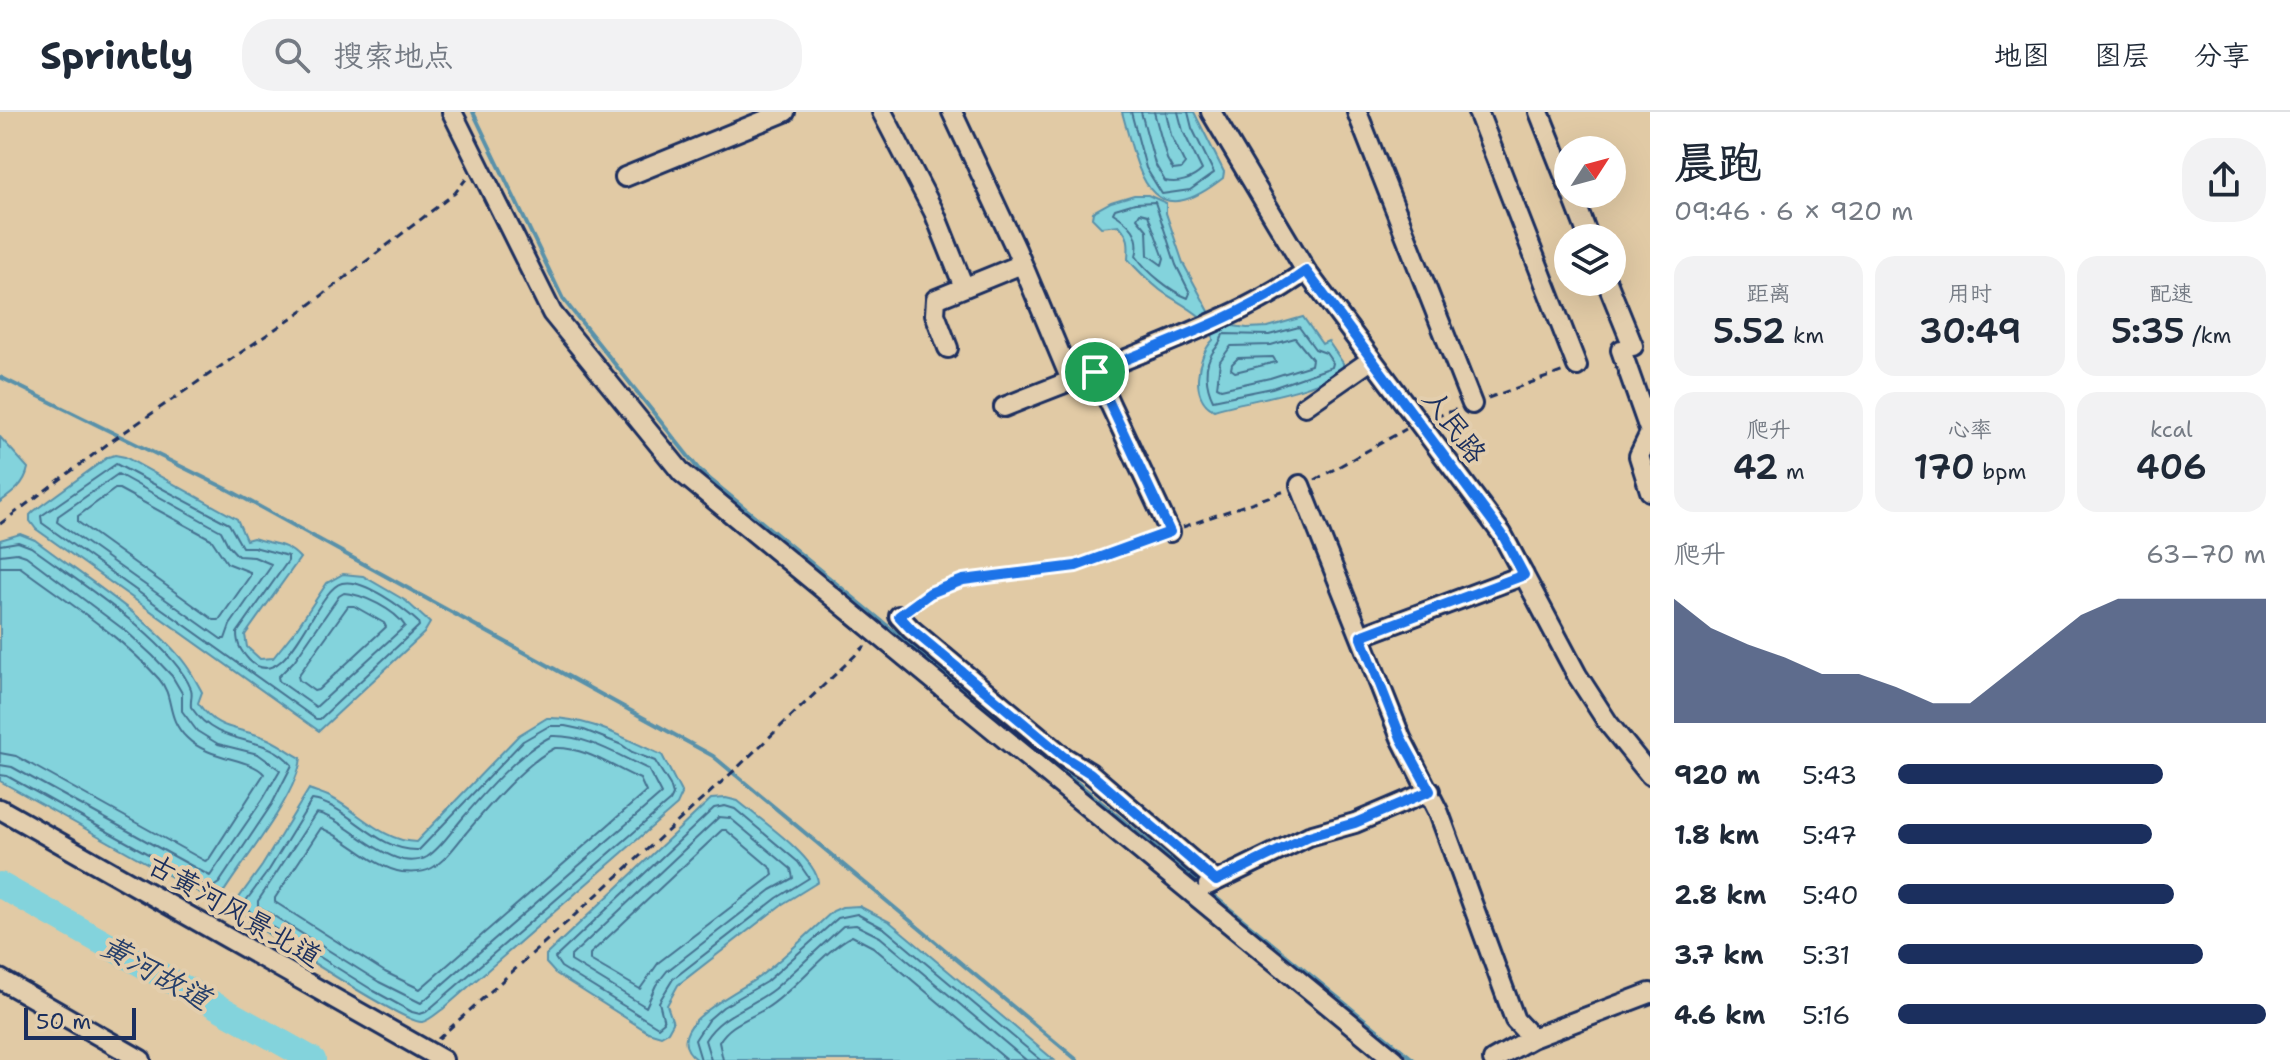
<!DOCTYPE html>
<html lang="zh">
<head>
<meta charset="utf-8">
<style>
	:root { --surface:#fff; --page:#f2f2f3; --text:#1f2937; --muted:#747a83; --line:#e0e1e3; --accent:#1b2f5e }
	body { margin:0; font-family:"Shantell Sans","LXGW WenKai TC",sans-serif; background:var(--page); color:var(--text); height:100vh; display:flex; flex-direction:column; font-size:30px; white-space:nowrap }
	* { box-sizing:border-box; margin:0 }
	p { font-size:26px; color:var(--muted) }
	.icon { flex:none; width:44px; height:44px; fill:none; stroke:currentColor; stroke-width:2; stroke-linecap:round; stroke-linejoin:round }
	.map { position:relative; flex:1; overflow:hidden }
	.panel { display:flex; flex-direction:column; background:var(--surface); width:640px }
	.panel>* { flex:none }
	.needle { width:52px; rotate:54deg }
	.fabs { position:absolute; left:1554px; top:24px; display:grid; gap:16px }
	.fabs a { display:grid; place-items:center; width:72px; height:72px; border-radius:50%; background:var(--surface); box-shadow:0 8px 32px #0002; font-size:40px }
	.scale { position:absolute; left:24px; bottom:20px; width:112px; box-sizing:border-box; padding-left:8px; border:4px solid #1b2f5e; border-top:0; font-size:22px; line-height:28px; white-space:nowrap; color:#1b2f5e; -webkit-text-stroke:6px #e3cead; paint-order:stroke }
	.pin { position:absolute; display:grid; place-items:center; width:68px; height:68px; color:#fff; margin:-34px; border:4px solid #fff; border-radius:50%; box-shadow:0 2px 8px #0007 }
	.round { display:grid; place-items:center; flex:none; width:84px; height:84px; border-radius:32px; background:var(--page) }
	.overview { display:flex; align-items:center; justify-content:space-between; height:136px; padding:0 24px }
	h1 { font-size:44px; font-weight:600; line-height:60px }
	.stats { display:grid; grid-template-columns:repeat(3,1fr); gap:12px; height:136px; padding:8px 24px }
	.stats div { display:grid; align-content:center; border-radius:20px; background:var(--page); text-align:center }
	.stats b { font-size:34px; font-weight:600 }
	.stats small { font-size:22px; font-weight:400 }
	.stats p { font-size:22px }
	.chart { height:224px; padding:16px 24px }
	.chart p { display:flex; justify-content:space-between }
	.chart svg { width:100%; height:144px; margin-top:8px; fill:var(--accent); opacity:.7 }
	ul { padding:0 24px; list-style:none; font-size:26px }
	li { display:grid; grid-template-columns:128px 96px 1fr; align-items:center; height:60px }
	li i { height:20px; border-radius:10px; background:var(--accent) }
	header { display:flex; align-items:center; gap:48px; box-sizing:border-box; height:112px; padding:0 40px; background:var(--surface); border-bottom:2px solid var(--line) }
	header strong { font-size:38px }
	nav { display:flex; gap:44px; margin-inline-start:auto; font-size:28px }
	.search { width:560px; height:72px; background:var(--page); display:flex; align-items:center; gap:20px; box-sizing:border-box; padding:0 28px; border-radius:32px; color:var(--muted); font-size:30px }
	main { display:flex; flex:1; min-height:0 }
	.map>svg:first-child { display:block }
	.water { fill:#83d3dc; stroke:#5991aa; stroke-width:2 }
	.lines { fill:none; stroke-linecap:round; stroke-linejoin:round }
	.shore { stroke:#457190; stroke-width:2 }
	.stream { stroke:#5991aa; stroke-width:4 }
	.river { stroke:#83d3dc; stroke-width:26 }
	.minor-casing { stroke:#1b2f5e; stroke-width:24 }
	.path { stroke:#1b2f5e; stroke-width:3; stroke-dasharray:8 6; stroke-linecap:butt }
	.minor { stroke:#e3cead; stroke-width:18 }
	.route-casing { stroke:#fff; stroke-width:16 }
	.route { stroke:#1a73e8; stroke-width:10 }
	.labels { text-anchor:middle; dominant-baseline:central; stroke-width:8; stroke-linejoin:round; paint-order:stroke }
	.street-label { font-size:28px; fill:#1b2f5e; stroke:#e3cead }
	.water-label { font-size:30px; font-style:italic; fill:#253f6b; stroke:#e3cead }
</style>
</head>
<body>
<header>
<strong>Sprintly</strong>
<div class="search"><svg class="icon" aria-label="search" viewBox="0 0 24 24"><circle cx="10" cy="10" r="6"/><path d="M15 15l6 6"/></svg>搜索地点</div>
<nav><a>地图</a><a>图层</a><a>分享</a></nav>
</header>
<main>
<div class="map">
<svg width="1650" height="948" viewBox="0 0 1650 948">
	<rect width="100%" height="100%" fill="#e1caa5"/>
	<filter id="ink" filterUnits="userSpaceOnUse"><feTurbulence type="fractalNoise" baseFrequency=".0125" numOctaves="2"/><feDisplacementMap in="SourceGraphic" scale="16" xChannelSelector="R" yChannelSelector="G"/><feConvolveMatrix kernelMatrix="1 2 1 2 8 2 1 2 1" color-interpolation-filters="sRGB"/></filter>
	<g filter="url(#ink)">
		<!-- water -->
		<path class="water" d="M 1122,0 L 1194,0 L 1224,60 L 1223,66 C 1148,125 1139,60 1122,0 Z
			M 1134,83 L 1148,83 L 1166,91 L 1166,101 L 1183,151 L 1211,203 L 1226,213 L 1247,216 L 1268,215 L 1303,205 L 1322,232 L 1328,229 L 1343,251 L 1343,256 C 1317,280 1249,287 1214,298 C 1189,286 1197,244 1213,228 C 1214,205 1175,190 1160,178 C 1148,168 1137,158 1128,147 C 1129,131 1130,126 1119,113 L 1101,115 L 1092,106 L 1093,100 L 1111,90 Z
			M 0,325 L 28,356 C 25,372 13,381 0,390 Z
			M 115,343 L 125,345 L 237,407 L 246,428 L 253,426 C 273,433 286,430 300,446 L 245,523 L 247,535 L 260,547 L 273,546 L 297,516 L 327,471 L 343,462 L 363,464 L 406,489 L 430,511 L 424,521 L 319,619 L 36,417 L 30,409 L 30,403 L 34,399 L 108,345 Z
			M 20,422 L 35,428 C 79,462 154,509 186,553 C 192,561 197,571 202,580 L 198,591 C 218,619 233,614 263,625 C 276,629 289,640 301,646 C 297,683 246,745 225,778 L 215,784 L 204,783 L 0,669 L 0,428 Z
			M 547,606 C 590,605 624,627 662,643 L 682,682 L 677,693 L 443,897 C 437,901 429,909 422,910 C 404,912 272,824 248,809 L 239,799 L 236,790 L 262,754 L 309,677 C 316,680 325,682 332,686 C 360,701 383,729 416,730 L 519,623 Z
			M 726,686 L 738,689 C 758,706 816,745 818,770 L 781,793 L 678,873 L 667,893 L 673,911 L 668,920 L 661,924 L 648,920 L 555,861 L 546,851 L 546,843 L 711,687 Z
			M 859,794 L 890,810 L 1054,948 L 698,948 C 653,917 742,878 759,865 C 785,845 809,821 833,799 L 842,795 Z"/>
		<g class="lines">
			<!-- shore -->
			<path class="shore" d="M 1131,0 L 1146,56 L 1162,82 L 1190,78 L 1214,61 L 1192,16 L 1188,0
				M 1141,0 L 1155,52 L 1165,69 C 1178,72 1192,68 1202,58 L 1183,19 L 1178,0
				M 1154,0 L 1167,47 L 1173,58 L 1181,57 L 1185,52 L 1171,23 L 1166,0
				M 1155,90 L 1176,153 L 1190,181 L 1188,186 C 1170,179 1147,160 1136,144 C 1142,122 1129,111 1113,101 L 1115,97 L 1135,91 Z
				M 1140,101 L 1148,103 L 1164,146 L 1162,153 L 1148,143 L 1147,118 L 1137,106 Z
				M 1299,215 L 1315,237 L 1326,241 L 1333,251 L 1332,255 L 1272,276 L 1213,288 C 1206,274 1203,254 1213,240 C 1218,233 1221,231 1223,222 L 1269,223 Z
				M 1295,226 L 1312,247 L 1311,253 L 1270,266 L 1221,277 L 1217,275 L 1220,249 L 1231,234 L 1271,233 Z
				M 1273,245 L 1276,250 L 1235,260 L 1231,257 L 1232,252 L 1238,246 Z
				M 116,352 L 229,412 L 242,435 L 254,435 L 288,444 L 288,449 L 237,521 C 237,533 241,539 249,548 C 287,586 315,477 342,471 C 363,466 403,496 418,510 L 419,514 L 320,607 L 316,607 L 42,411 L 41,404 Z
				M 118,362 L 221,419 L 228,433 L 238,444 L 254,445 L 271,452 L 270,456 L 230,513 L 225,527 L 221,527 L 57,410 L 58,404 Z
				M 115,377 L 119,377 L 211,427 L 227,451 L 250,460 L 250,464 L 219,508 L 214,508 L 78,410 L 78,404 Z
				M 0,433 L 18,430 L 31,435 C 74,467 172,529 191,577 C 193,583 190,588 191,595 C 221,639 264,619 292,653 L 272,692 L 219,771 L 213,775 L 206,774 L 7,664 L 0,663
				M 0,443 L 17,441 L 26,444 L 127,520 L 153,544 L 172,564 L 182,581 L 182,599 L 197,619 L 218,632 L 258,642 L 280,658 L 263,687 L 210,764 L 12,655 L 0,653
				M 0,455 L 20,455 C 67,490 120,523 159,567 C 175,585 165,605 187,626 C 209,648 251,646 264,662 L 209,747 L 205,749 L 16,644 L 0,641
				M 344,481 C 363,482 395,498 405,514 L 316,595 L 279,569 L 278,565 L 294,549 L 339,484 Z
				M 348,494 L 354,494 L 384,511 L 386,515 L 318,578 L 314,579 L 299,568 L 298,564 Z
				M 549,614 L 565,614 L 584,618 L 622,633 L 632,640 L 655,649 L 670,673 L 673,683 L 670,689 L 426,900 L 420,902 L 412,900 L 374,879 L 253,803 L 246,795 L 245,790 L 269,758 L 312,688 C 349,693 376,740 419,738 L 523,629 Z
				M 552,624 C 587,623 617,643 648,657 L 661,682 L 421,891 L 379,870 L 258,794 L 258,789 L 316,701 C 337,703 373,741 403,748 C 410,749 420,749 427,745 C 440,737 451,720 461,708 C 484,681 519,640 552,624 Z
				M 555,636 C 587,635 613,656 640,667 L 646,680 L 420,877 L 385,860 L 275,790 L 275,786 L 321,716 C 349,727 371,754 402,760 C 412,761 423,761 432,756 C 446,748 456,733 466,721 C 488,695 526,650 555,636 Z
				M 725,694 L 735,697 L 798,750 L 809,766 L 777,786 L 673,867 L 659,890 L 664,910 L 658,915 L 561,855 L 555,846 L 714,696 Z
				M 719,705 L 730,706 L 791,757 L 793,766 L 771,778 L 667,859 L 656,873 L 646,895 L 571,849 L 571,844 Z
				M 722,718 L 726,718 L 772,757 L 773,763 L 659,850 L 640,877 L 590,848 L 590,842 Z
				M 701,948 L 695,928 L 708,908 L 723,895 L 766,870 L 838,806 L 857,802 L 885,817 L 1041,948
				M 711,948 L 705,928 C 722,901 750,896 774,877 C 797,857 820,835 843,814 L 856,813 L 880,825 L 1026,948
				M 723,948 L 719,930 C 729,912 749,907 765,897 C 795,879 824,838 852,824 L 873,835 L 1007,948"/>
			<!-- stream -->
			<path class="stream" d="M 473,0 L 563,187 L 700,359 L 1201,773
				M 0,265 L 229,378 L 713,644 L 1077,948
				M 1208,779 L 1414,948"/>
			<!-- river -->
			<path class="river" d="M 0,773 L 313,948"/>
			<defs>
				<path id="minor" d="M 452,0 L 552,201 L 682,361 L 1395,948
					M 882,0 L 934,100 L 964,175
					M 952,0 L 1016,137 L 1071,268
					M 1211,0 L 1306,159 L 1502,422 L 1577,563 L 1608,611 L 1650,663
					M 1357,0 L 1472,292
					M 1478,0 L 1577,254
					M 1539,0 L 1568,73
					M 625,65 L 785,0
					M 1572,82 L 1589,126
					M 1607,170 L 1633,234
					M 948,236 L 935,202 L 936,187 L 1022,152
					M 1621,238 L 1650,320
					M 1095,260 L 1170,420
					M 1305,294 L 1371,248
					M 1004,295 C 1061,272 1119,251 1175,227 C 1222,207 1265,189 1306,159
					M 1650,321 L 1639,344 L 1650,379
					M 1300,373 L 1401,626 L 1439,701 L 1515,908 L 1532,926
					M 899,504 L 911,517 L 1064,645 L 1090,661 L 1216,769
					M 1361,524 L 1524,463
					M 0,697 L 443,948
					M 1208,773 L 1309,724 L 1355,711 L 1430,679
					M 0,867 L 141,948
					M 1493,948 L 1532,926 L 1650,881"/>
			</defs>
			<!-- minor casing -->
			<use href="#minor" class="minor-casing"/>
			<!-- path -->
			<path class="path" d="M 1488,286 L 1564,259
				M 1435,305 L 1458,297
				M 1315,368 L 1406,317
				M 0,412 L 113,328 L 303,198 L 455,81 L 466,67
				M 1183,415 L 1285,379
				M 910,496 C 961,457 1012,466 1071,455 C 1099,450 1127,436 1154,426
				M 438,927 L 737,656 L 865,534"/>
			<!-- minor -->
			<use href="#minor" class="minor"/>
		</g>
	</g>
	<g class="lines" filter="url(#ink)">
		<defs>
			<path id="route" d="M 1306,159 L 1502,422 L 1524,463 L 1361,524 L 1401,626 L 1430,679 L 1355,711 L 1309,724 L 1216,769 L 1090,661 L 1064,645 L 911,517 L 899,504 L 930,481 L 963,468 L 1076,454 L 1170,420 L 1095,260 C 1167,230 1243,205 1306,159 Z"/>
		</defs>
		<!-- route casing -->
		<use href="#route" class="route-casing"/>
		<!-- route -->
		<use href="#route" class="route"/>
	</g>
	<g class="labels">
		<!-- street labels -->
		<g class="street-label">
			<text transform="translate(1455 314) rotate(53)">人民路</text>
			<text transform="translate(235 798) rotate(30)">古黄河风景北道</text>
		</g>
		<!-- water labels -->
		<g class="water-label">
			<text transform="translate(156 860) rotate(29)">黄河故道</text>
		</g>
	</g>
</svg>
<div class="fabs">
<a><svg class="needle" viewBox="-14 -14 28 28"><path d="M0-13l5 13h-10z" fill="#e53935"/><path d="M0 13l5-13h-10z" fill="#747a83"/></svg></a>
<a><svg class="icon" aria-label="layers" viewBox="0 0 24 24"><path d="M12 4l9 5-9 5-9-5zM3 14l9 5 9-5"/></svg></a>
</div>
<div class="scale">50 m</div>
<div class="pin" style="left:1095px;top:260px;background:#1e9e55"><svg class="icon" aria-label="arrive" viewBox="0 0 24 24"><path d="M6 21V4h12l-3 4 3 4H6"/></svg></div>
</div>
<section class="panel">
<div class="overview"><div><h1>晨跑</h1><p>09:46 · 6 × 920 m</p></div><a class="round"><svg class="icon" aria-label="share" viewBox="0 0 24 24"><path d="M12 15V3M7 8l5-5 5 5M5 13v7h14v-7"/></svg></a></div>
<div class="stats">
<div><p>距离</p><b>5.52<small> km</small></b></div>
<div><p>用时</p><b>30:49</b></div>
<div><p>配速</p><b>5:35<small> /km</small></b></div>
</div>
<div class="stats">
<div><p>爬升</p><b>42<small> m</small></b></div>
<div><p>心率</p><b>170<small> bpm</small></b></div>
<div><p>kcal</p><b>406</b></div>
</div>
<div class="chart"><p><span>爬升</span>63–70 m</p>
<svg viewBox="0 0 160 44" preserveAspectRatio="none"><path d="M0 44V6L10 15L20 20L30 24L40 29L50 29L60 33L70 38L80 38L90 29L100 20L110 11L120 6L130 6L140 6L150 6L160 6V44z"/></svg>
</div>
<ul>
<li><b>920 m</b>5:43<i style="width:72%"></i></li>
<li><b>1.8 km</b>5:47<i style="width:69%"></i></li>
<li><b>2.8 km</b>5:40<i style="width:75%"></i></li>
<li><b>3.7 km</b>5:31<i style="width:83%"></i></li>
<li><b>4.6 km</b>5:16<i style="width:100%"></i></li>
</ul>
</section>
</main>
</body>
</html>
